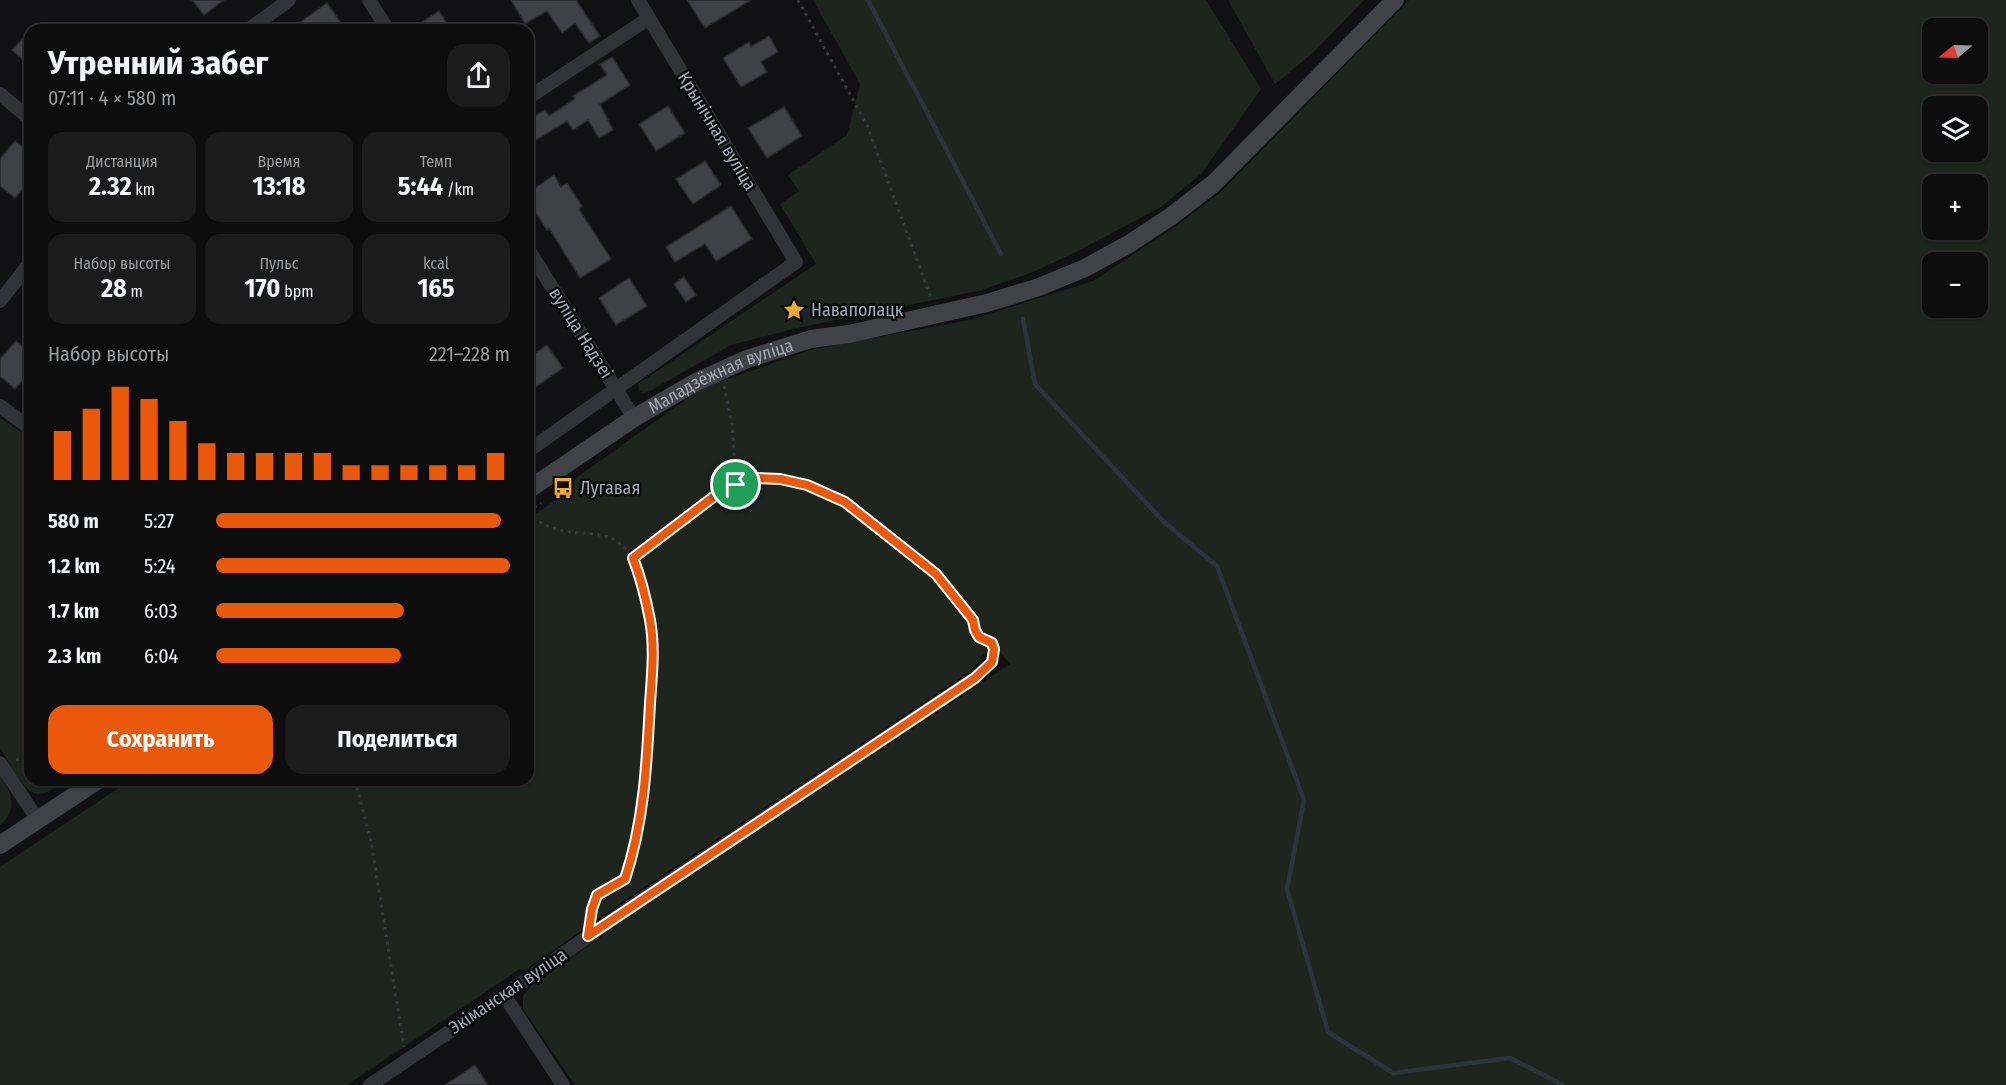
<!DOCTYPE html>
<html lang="ru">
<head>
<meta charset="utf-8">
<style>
	:root { --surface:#0d0d0e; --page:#1b1b1c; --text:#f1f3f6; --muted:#9a9c9e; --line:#2d2d2e; --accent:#ea580c }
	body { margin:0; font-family:"Fira Sans Condensed",sans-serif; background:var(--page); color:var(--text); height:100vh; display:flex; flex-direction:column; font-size:22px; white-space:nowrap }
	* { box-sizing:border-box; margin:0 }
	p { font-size:20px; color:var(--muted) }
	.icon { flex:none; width:33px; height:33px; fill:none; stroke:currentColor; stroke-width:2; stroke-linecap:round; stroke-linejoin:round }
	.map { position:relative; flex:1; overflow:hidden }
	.drawer { position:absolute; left:24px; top:24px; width:510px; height:762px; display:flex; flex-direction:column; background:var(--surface); border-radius:18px; box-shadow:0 2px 4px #0004,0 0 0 2px var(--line) }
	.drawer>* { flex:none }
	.needle { width:39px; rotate:251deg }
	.fabs { position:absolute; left:1922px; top:18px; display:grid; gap:12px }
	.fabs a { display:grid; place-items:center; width:66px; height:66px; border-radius:12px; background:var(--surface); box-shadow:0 2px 4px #0004,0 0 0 2px var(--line); font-size:30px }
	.pin { position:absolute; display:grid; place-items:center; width:51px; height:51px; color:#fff; margin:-26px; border:3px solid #fff; border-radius:50%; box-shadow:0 2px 6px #0007 }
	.round { display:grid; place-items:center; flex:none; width:63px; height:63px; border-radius:18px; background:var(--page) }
	.summary { display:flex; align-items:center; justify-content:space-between; height:102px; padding:0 24px }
	h1 { font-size:33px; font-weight:700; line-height:45px }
	.figures { display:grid; grid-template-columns:repeat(3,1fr); gap:9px; height:102px; padding:6px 24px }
	.figures div { display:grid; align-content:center; border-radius:15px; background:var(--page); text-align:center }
	.figures b { font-size:26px; font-weight:700 }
	.figures small { font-size:16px; font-weight:400 }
	.figures p { font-size:16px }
	.chart { height:168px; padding:12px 24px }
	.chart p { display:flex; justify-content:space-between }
	.chart svg { width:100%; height:108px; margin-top:6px; stroke:var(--accent); stroke-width:6 }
	.primary-button { display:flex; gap:12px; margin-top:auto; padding:12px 24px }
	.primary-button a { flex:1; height:69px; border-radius:18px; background:var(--accent); color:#fff; font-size:24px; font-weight:700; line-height:69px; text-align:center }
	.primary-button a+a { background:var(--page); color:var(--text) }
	ul { padding:0 24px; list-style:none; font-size:20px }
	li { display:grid; grid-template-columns:96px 72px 1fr; align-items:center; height:45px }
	li i { height:15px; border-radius:8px; background:var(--accent) }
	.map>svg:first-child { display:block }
	.green { fill:#1e251f; fill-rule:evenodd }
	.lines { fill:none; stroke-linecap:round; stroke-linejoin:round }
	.stream { stroke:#2b343b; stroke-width:4.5 }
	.building { fill:#404146; stroke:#2b2b2f; stroke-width:1.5 }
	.path { stroke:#383a3f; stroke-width:3; stroke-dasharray:3 4.5; stroke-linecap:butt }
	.minor { stroke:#323338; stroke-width:14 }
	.secondary { stroke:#404248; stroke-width:18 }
	.route-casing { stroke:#fff; stroke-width:12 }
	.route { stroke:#ea580c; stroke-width:8 }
	.labels { text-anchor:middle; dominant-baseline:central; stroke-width:5; stroke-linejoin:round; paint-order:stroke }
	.street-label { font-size:18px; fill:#a3a8b3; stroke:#0c0c0e }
	.poi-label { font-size:18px; fill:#a3a8b3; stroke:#0c0c0e; text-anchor:start }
</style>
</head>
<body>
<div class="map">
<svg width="2006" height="1085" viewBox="0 0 2006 1085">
	<rect width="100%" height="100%" fill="#111113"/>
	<!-- green -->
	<path class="green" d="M 813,0 L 1206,0 L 1261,89 L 1202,173 L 1161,207 L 1076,252 L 1033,272 L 982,290 L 797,328 L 731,345 L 650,391 L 643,393 L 639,390 L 638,384 L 816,264 L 780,204 L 799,191 L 788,175 L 847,135 L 860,84 Z
		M 1228,0 L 1364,0 L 1314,52 L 1275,84 Z
		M 1409,0 L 2006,0 L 2006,1085 L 575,1085 L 523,1009 L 523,996 L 531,986 L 643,907 L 1010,664 L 993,643 L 971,671 L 634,894 L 525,970 L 520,969 L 347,1085 L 0,1085 L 0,867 L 131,780 L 528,780 L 528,519 L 568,492 L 576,478 L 702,388 L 814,349 L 970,320 L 1093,281 L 1175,227 L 1221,192 ZM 1932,28 L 1977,28 L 1977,74 L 1932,74 ZM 1932,106 L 1977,106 L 1977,152 L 1932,152 ZM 1932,184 L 1977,184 L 1977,230 L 1932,230 ZM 1932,262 L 1977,262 L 1977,308 L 1932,308 Z
		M 0,418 L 30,438 L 30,780 L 66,780 C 58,785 50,793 40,794 C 25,796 8,760 0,748 Z
		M 0,776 C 12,793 18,809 0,825 Z"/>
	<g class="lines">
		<!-- stream -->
		<path class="stream" d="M 868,0 L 1001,254
			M 1023,319 L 1035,384 L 1164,522 L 1217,566 L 1304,800 L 1287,889 L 1328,1032 L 1393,1073 L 1510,1058 L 1563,1085"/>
	</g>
	<!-- building -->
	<path class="building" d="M 192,0 L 224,0 L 204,15 Z
		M 511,0 L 576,0 L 600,36 L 589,43 L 575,23 L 562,33 L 547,11 L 525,24 Z
		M 687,0 L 751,0 L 705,28 Z
		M 327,3 L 346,30 L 289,30 Z
		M 439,11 L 451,30 L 427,30 L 422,22 Z
		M 30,31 L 30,66 L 12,50 Z
		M 769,36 L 778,52 L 761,62 L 767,72 L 741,87 L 723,58 L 749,42 L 751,47 Z
		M 612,57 L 630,85 L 600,104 L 613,130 L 599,138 L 588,120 L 573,130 L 567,121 L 528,145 L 528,120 L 545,110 L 549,116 L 575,99 L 573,96 L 607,75 L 600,64 Z
		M 668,106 L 685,133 L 656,151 L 639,124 Z
		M 784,107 L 802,136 L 767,158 L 748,128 Z
		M 15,141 L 30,153 L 30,180 L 15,198 L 0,186 L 0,159 Z
		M 705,161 L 721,185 L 693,204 L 676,179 Z
		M 554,175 L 561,187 L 567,183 L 582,206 L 579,209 L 611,259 L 580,278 L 549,228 L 547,230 L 528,201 L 528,193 Z
		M 731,206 L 752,239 L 716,261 L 705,244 L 675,262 L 666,247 Z
		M 684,277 L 696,295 L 686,302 L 674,284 Z
		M 629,278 L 647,306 L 616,325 L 599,298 Z
		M 16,341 L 30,353 L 30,371 L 15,389 L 0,376 L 0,359 Z
		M 547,345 L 563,368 L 528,392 L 528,358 Z
		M 475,1065 L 488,1085 L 445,1085 Z"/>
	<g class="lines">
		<!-- path -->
		<path class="path" d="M 798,0 L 867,125 L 931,298
			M 724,386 L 732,424 L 736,485
			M 528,512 C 561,546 598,522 623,546 C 644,567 651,621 653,649 C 654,670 651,692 650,713 C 647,760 645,808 633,853 C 631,862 628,871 625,879 L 597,895 L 591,918
			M 528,512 L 541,503
			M 633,558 L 716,495 L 757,478 L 780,479 L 807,485 L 845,502 L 936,574 L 973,620 C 974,625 974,630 978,634 C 981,638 986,638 990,642 C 998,650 992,661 985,668
			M 16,760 L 30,755
			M 355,780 L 371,841 L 404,1047"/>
		<!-- minor -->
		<path class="minor" d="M 369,0 L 388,30
			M 248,30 L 289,0
			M 0,94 L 30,119
			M 528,98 L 649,18
			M 528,249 L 634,418
			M 0,301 L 30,263
			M 0,406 L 30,428
			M 528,451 L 796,262 L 638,0
			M 0,763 L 38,820
			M 504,995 L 563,1085
			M 370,1085 L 504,995 L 639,901 L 975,678"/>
		<!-- secondary -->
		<g class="secondary">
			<path id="s1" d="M 528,490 L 634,418 L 696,382 L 747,359 L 811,339 L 849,334 L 987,303 L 1039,287 L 1085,268 L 1129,244 L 1170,217 L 1213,184 L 1395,0"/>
			<path d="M 0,845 L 98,780"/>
		</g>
	</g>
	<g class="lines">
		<defs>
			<path id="route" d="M 757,478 L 780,479 L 807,485 L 845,502 L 936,574 L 973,620 L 975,630 L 979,637 L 992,643 L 994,649 L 992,662 L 975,678 L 588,936 L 592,909 L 597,895 L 625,879 C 644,822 647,762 650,703 C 652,675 655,647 650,620 C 646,599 641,578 633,558 L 716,495 Z"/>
		</defs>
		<!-- route casing -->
		<use href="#route" class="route-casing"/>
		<!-- route -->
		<use href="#route" class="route"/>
	</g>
	<!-- icons -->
	<defs>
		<symbol id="sight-bare" viewBox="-9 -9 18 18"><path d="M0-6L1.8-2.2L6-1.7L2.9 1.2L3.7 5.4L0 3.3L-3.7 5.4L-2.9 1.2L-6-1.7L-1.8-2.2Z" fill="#eeac2e" stroke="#0c0c0e" stroke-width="2.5" paint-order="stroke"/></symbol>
		<symbol id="bus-bare" viewBox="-9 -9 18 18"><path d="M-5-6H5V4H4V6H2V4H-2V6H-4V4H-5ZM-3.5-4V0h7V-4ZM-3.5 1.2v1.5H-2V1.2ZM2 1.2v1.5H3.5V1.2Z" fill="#eeac2e" stroke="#0c0c0e" stroke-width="2.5" paint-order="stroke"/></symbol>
	</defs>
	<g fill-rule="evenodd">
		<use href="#sight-bare" x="779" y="295" width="30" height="30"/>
		<use href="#bus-bare" x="548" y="473" width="30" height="30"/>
	</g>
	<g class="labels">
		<!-- street labels -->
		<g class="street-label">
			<text transform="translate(717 131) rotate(59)">Крынічная вуліца</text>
			<text transform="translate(581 333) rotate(58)">вуліца Надзеі</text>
			<text stroke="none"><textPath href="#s1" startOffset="225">Маладзёжная вуліца</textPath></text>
			<text transform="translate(508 991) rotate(-34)">Экіманская вуліца</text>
		</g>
		<!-- poi labels -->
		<g class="poi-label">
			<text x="811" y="310">Наваполацк</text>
			<text x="580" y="488">Лугавая</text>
		</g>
	</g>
</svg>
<div class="fabs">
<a><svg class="needle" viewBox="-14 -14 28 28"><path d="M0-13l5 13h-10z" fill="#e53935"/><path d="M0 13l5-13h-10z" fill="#9a9c9e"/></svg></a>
<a><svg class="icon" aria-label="layers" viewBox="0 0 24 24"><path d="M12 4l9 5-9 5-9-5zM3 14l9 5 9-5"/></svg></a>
<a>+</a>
<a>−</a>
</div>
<div class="pin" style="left:736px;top:485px;background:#1e9e55"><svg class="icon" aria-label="arrive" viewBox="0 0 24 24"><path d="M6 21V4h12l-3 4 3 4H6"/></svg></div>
<section class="drawer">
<div class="summary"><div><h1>Утренний забег</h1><p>07:11 · 4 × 580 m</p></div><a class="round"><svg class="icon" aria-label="share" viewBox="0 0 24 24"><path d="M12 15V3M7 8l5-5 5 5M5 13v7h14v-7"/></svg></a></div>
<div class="figures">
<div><p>Дистанция</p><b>2.32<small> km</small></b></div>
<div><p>Время</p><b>13:18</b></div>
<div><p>Темп</p><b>5:44<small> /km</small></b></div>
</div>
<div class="figures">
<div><p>Набор высоты</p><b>28<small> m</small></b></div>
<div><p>Пульс</p><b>170<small> bpm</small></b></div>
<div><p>kcal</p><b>165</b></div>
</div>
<div class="chart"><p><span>Набор высоты</span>221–228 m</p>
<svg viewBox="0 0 160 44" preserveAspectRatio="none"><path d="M5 44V24M15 44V15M25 44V6M35 44V11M45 44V20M55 44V29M65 44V33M75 44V33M85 44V33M95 44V33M105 44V38M115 44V38M125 44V38M135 44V38M145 44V38M155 44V33"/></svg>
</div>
<ul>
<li><b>580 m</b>5:27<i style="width:97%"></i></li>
<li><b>1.2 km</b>5:24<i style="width:100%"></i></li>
<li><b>1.7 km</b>6:03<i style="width:64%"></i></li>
<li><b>2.3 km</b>6:04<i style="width:63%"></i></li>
</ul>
<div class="primary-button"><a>Сохранить</a><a>Поделиться</a></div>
</section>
</div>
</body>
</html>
